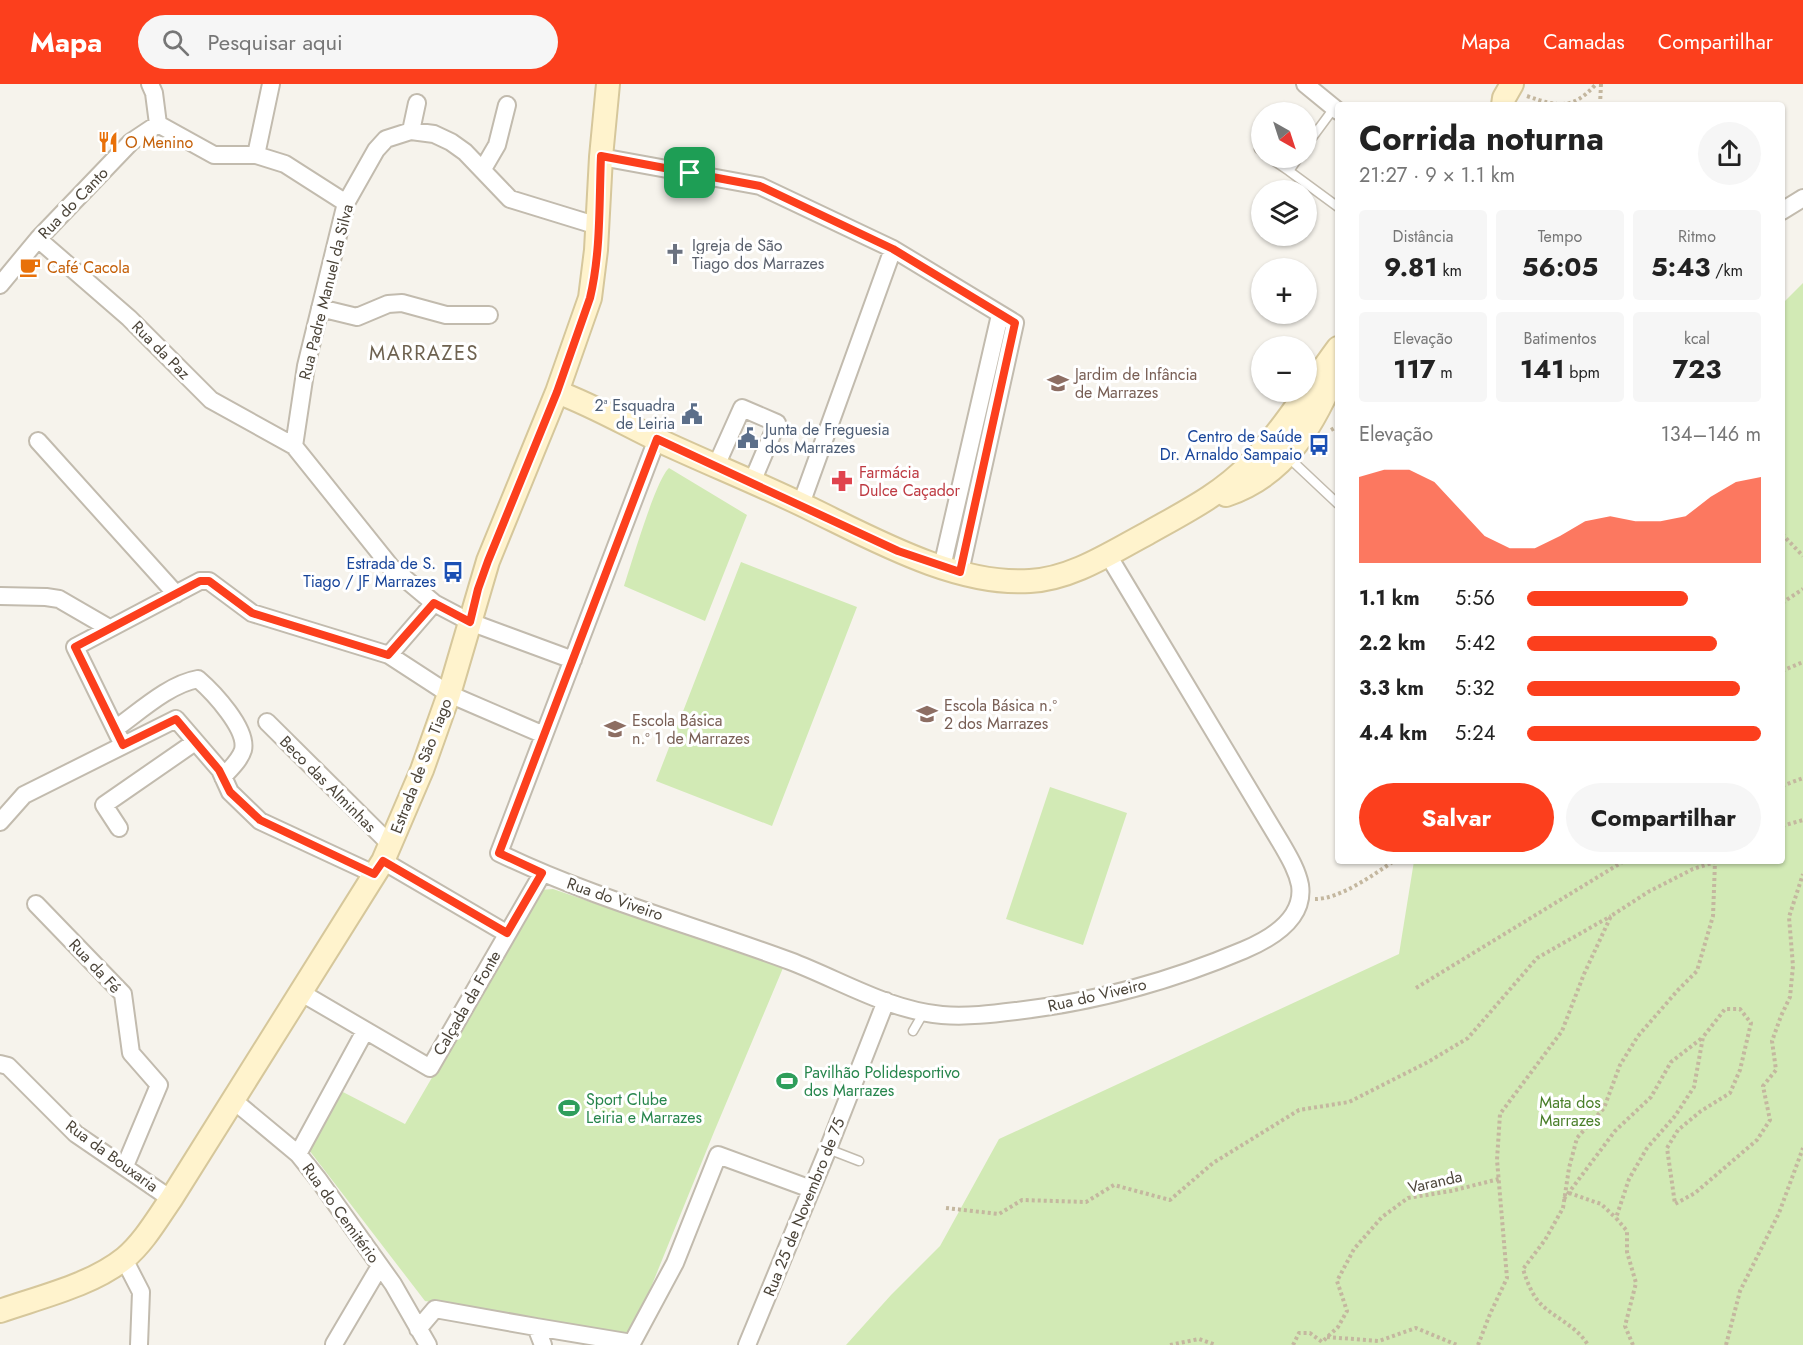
<!DOCTYPE html>
<html lang="pt">
<head>
<meta charset="utf-8">
<style>
	:root { --surface:#fff; --page:#f6f6f6; --text:#222; --muted:#767676; --accent:#fc3f1d }
	body { margin:0; font-family:Jost,sans-serif; background:var(--page); color:var(--text); height:100vh; display:flex; flex-direction:column; font-size:22px; white-space:nowrap }
	* { box-sizing:border-box; margin:0 }
	p { font-size:20px; color:var(--muted) }
	.icon { flex:none; width:33px; height:33px; fill:none; stroke:currentColor; stroke-width:2; stroke-linecap:round; stroke-linejoin:round }
	.map { position:relative; flex:1; overflow:hidden }
	.side { position:absolute; left:1335px; top:18px; width:450px; height:762px; display:flex; flex-direction:column; background:var(--surface); border-radius:6px; box-shadow:0 2px 4px #0004 }
	.side>* { flex:none }
	.needle { width:39px; rotate:141deg }
	.buttons { position:absolute; left:1251px; top:18px; display:grid; gap:12px }
	.buttons a { display:grid; place-items:center; width:66px; height:66px; border-radius:50%; background:var(--surface); box-shadow:0 2px 4px #0004; font-size:30px }
	.pin { position:absolute; display:grid; place-items:center; width:51px; height:51px; color:#fff; margin:-26px; border-radius:12px; box-shadow:0 3px 9px #0006 }
	.round { display:grid; place-items:center; flex:none; width:63px; height:63px; border-radius:32px; background:var(--page) }
	.headline { display:flex; align-items:center; justify-content:space-between; height:102px; padding:0 24px }
	h1 { font-size:33px; font-weight:700; line-height:45px }
	.figures { display:grid; grid-template-columns:repeat(3,1fr); gap:9px; height:102px; padding:6px 24px }
	.figures div { display:grid; align-content:center; border-radius:6px; background:var(--page); text-align:center }
	.figures b { font-size:26px; font-weight:700 }
	.figures small { font-size:16px; font-weight:400 }
	.figures p { font-size:16px }
	.chart { height:168px; padding:12px 24px }
	.chart p { display:flex; justify-content:space-between }
	.chart svg { width:100%; height:108px; margin-top:6px; fill:var(--accent); opacity:.7 }
	.cta { display:flex; gap:12px; margin-top:auto; padding:12px 24px }
	.cta a { flex:1; height:69px; border-radius:36px; background:var(--accent); color:#fff; font-size:24px; font-weight:700; line-height:69px; text-align:center }
	.cta a+a { background:var(--page); color:var(--text) }
	ul { padding:0 24px; list-style:none; font-size:20px }
	li { display:grid; grid-template-columns:96px 72px 1fr; align-items:center; height:45px }
	li i { height:15px; border-radius:8px; background:var(--accent) }
	header { display:flex; align-items:center; gap:36px; box-sizing:border-box; height:84px; padding:0 30px; background:var(--accent); color:#fff }
	header strong { font-size:28px }
	nav { display:flex; gap:33px; margin-inline-start:auto; font-size:21px }
	.search { width:420px; height:54px; background:var(--page); display:flex; align-items:center; gap:15px; box-sizing:border-box; padding:0 21px; border-radius:33px; color:var(--muted); font-size:22px }
	.map>svg:first-child { display:block }
	.green { fill:#d2eab5 }
	.lines { fill:none; stroke-linecap:round; stroke-linejoin:round }
	.lane-casing { stroke:#c2bbae; stroke-width:11 }
	.street-casing { stroke:#c2bbae; stroke-width:20 }
	.secondary-casing { stroke:#d6c79b; stroke-width:26 }
	.path { stroke:#c4b79f; stroke-width:4; stroke-dasharray:3 3; stroke-linecap:butt }
	.lane { stroke:#fff; stroke-width:8 }
	.street { stroke:#fff; stroke-width:16 }
	.secondary { stroke:#fff3cd; stroke-width:22 }
	.route-casing { stroke:#fff; stroke-width:12 }
	.route { stroke:#fc3f1d; stroke-width:8 }
	.labels { text-anchor:middle; dominant-baseline:central; stroke-width:6; stroke-linejoin:round; paint-order:stroke }
	.food-label { font-size:16px; fill:#c56008; stroke:#fff; text-anchor:start }
	.street-label { font-size:16px; fill:#4b4439; stroke:#fff }
	.worship-label { font-size:16px; fill:#5b616d; stroke:#fff; text-anchor:start }
	.education-label { font-size:16px; fill:#785e54; stroke:#fff; text-anchor:start }
	.service-label { font-size:16px; fill:#4e5e75; stroke:#fff; text-anchor:end }
	.transit-label { font-size:16px; fill:#164399; stroke:#fff; text-anchor:end }
	.health-label { font-size:16px; fill:#be3a42; stroke:#fff; text-anchor:start }
	.leisure-label { font-size:16px; fill:#27864d; stroke:#fff; text-anchor:start }
	.park-label { font-size:16px; fill:#4a7f2a; stroke:#fff }
	.quarter-label { font-size:20px; letter-spacing:1.5px; fill:#6e6250; stroke:#fff }
</style>
</head>
<body>
<header>
<strong>Mapa</strong>
<div class="search"><svg class="icon" aria-label="search" viewBox="0 0 24 24"><circle cx="10" cy="10" r="6"/><path d="M15 15l6 6"/></svg>Pesquisar aqui</div>
<nav><a>Mapa</a><a>Camadas</a><a>Compartilhar</a></nav>
</header>
<div class="map">
<svg width="1803" height="1261" viewBox="0 0 1803 1261">
	<rect width="100%" height="100%" fill="#f6f3ec"/>
	<!-- green -->
	<path class="green" d="M 1803,199 L 1803,1261 L 846,1261 L 891,1211 L 940,1162 L 999,1055 L 1399,870 L 1414,777 L 1782,777 L 1782,220 Z
		M 669,384 L 747,431 L 705,537 L 624,502 C 631,481 656,395 669,384 Z
		M 741,478 L 857,523 L 772,742 L 656,697 Z
		M 1050,703 L 1127,729 L 1083,861 L 1006,835 Z
		M 553,805 L 783,884 L 714,1048 L 632,1250 L 425,1217 L 309,1066 L 341,1007 L 405,1040 L 541,806 Z"/>
	<g class="lines">
		<defs>
			<path id="lane" d="M 1306,62 L 1334,24
				M 1259,65 L 1262,67
				M 1270,74 L 1289,87
				M 1298,74 L 1289,87 L 1338,123
				M 1288,373 L 1338,420
				M 913,947 L 924,928
				M 828,1065 L 859,1077"/>
			<path id="street" d="M 150,0 L 154,9 L 158,40
				M 1305,0 L 1338,27
				M 411,47 L 417,19
				M 256,71 L 271,0
				M 601,73 L 760,102 L 893,165 L 1015,239 L 960,488
				M 483,85 L 497,61 L 507,21
				M 1782,127 L 1803,114
				M 38,155 L 129,234 L 211,316 L 294,362
				M 0,201 L 38,155 L 131,58 L 158,40 L 214,71 L 256,71 L 285,80 L 346,119
				M 320,224 L 357,233 L 388,220 L 402,219 L 446,231 L 489,231
				M 657,355 L 499,769 C 592,814 693,841 790,877 C 840,896 888,926 942,931 C 967,933 992,930 1016,927 C 1095,918 1171,897 1244,866 C 1270,855 1305,835 1300,801 C 1297,786 1289,773 1281,759 L 1108,471
				M 38,357 L 176,510
				M 716,382 L 742,324 L 777,339 L 752,398
				M 801,420 L 893,165
				M 942,483 L 1000,231
				M 0,512 L 46,513 L 59,515 L 109,544
				M 389,571 L 434,519
				M 573,576 L 470,538 L 434,519 L 391,483 L 294,362 L 306,282 L 346,119 L 376,66 L 386,55 L 411,47 L 434,50 L 451,58 L 465,68 L 510,115 L 598,142
				M 267,638 L 390,760
				M 115,645 C 139,628 169,600 198,595 C 213,608 248,645 243,666 C 240,676 230,685 223,693
				M 123,661 L 75,563 L 200,497 L 209,497 L 252,529 L 389,571 L 449,610 L 544,651
				M 0,738 L 24,711 L 176,635 L 220,686 L 230,708 L 260,737 L 374,790
				M 119,744 L 104,721 L 195,658
				M 383,777 L 506,849
				M 36,820 L 123,910 L 131,969 L 159,1001 L 125,1082
				M 300,908 L 430,984 L 542,790
				M 0,980 L 8,982 L 76,1050 L 171,1115
				M 233,1016 L 298,1070 L 318,1095 L 393,1200 L 428,1261
				M 298,1070 L 365,947
				M 124,1175 L 141,1208 L 139,1261
				M 536,1243 L 632,1259 L 675,1179 L 718,1071 L 811,1105
				M 418,1245 L 435,1225 L 536,1243 L 543,1261
				M 334,1260 L 380,1182
				M 747,1261 L 828,1065 L 886,917"/>
			<path id="secondary" d="M 1503,21 L 1504,14 L 1512,0
				M 557,308 C 592,321 623,339 656,355 C 707,379 760,400 811,425 C 875,456 957,502 1030,497 C 1072,495 1112,468 1148,449 C 1185,428 1220,411 1250,380 C 1284,345 1309,303 1338,264
				M 1226,411 C 1288,390 1313,340 1338,284
				M 0,1227 C 40,1213 92,1201 125,1174 C 144,1158 157,1135 171,1115 L 383,777 L 422,686 L 449,610 L 488,477 L 557,308 L 590,214 L 596,166 L 601,73 L 608,0"/>
		</defs>
		<!-- lane casing -->
		<use href="#lane" class="lane-casing"/>
		<!-- street casing -->
		<use href="#street" class="street-casing"/>
		<!-- secondary casing -->
		<use href="#secondary" class="secondary-casing"/>
		<!-- path -->
		<path class="path" d="M 1527,12 C 1558,23 1573,26 1596,0
			M 1600,21 L 1601,0
			M 1331,346 L 1338,342
			M 1782,450 L 1803,472
			M 1782,519 L 1803,505
			M 1782,587 L 1803,578
			M 1782,702 L 1803,694
			M 1782,742 L 1803,736
			M 1315,815 C 1340,815 1373,791 1394,777
			M 1416,904 L 1624,777
			M 1569,1109 L 1601,1120 L 1616,1134
			M 1564,1115 L 1615,1047 L 1651,1013 L 1671,978 L 1702,954
			M 946,1124 L 999,1130 L 1022,1116 L 1086,1118 L 1114,1101 L 1170,1116 L 1213,1079 L 1299,1026 L 1349,1018 L 1428,978 L 1468,954 L 1537,874 L 1611,832
			M 1327,1253 L 1379,1257 L 1416,1244 L 1457,1261
			M 1170,1261 L 1199,1255 L 1216,1261
			M 1293,1261 L 1299,1249 L 1310,1249 L 1322,1258 L 1338,1243 L 1347,1227 L 1337,1197 L 1354,1165 L 1382,1133 L 1408,1114 L 1451,1107 L 1499,1095
			M 1478,1261 L 1490,1230 L 1507,1194 L 1497,1076 L 1500,1030 L 1562,947 L 1584,890 L 1611,832 L 1648,808 L 1693,785 L 1715,778 L 1713,832 L 1697,887 L 1678,906 L 1638,952 L 1620,981 L 1604,1024 L 1577,1054 L 1569,1084 L 1563,1124 L 1545,1156 L 1523,1185 C 1527,1198 1533,1214 1544,1223 C 1559,1236 1577,1243 1588,1261
			M 1633,1261 L 1625,1242 L 1636,1199 L 1627,1168 L 1627,1147 L 1616,1134 L 1629,1095 L 1647,1064 L 1675,1032 L 1694,1003 L 1703,953 L 1725,925 L 1740,925 L 1751,939 L 1740,986 L 1730,1009 L 1701,1027 L 1678,1046 L 1667,1064 L 1675,1120 L 1695,1109 L 1757,1056 L 1770,1036 L 1763,1002 L 1776,986 L 1772,957 L 1781,932 L 1790,913 L 1793,882 L 1789,833 L 1803,790
			M 1726,1261 L 1740,1207 L 1779,1129 L 1803,1064"/>
		<!-- lane -->
		<use href="#lane" class="lane"/>
		<!-- street -->
		<use href="#street" class="street"/>
		<!-- secondary -->
		<use href="#secondary" class="secondary"/>
	</g>
	<g class="lines">
		<defs>
			<path id="route" d="M 601,72 L 760,102 L 893,165 L 1015,239 L 960,488 L 898,467 L 657,355 L 499,769 L 542,789 L 507,849 L 383,777 L 374,790 L 260,736 L 230,708 L 219,686 L 176,635 L 123,661 L 75,563 L 200,497 L 209,497 L 252,529 L 388,571 L 434,519 L 470,538 L 478,505 L 488,477 L 557,308 L 590,214 C 601,168 599,119 601,72 Z"/>
		</defs>
		<!-- route casing -->
		<use href="#route" class="route-casing"/>
		<!-- route -->
		<use href="#route" class="route"/>
	</g>
	<!-- icons -->
	<defs>
		<symbol id="restaurant-bare" viewBox="-9 -9 18 18"><path d="M-5-6h1v4h1v-4h1v4h1v-4h1v5L-1.5 .5V6h-2V.5L-5-1ZM5-6V6H3V1.5H1.5Q1.5-4 5-6Z" fill="#e8710a" stroke="#fff" stroke-width="2.5" paint-order="stroke"/></symbol>
		<symbol id="church-bare" viewBox="-9 -9 18 18"><path d="M-1.2-6h2.4v3.5h3.3v2.4h-3.3V6h-2.4V-.1h-3.3v-2.4h3.3Z" fill="#6b7280" stroke="#fff" stroke-width="2.5" paint-order="stroke"/></symbol>
		<symbol id="cafe-bare" viewBox="-9 -9 18 18"><path d="M-5.5-4.5H6V0H3Q3 3.5 0 3.5H-2.5Q-5.5 3.5-5.5 0ZM3-3.2v2h1.7v-2ZM-6 4.5H4V6H-6Z" fill="#e8710a" stroke="#fff" stroke-width="2.5" paint-order="stroke"/></symbol>
		<symbol id="school-bare" viewBox="-9 -9 18 18"><path d="M0-5L7-2L0 1L-7-2ZM-4 1L0 2.5L4 1V4Q0 6-4 4Z" fill="#8d6e63" stroke="#fff" stroke-width="2.5" paint-order="stroke"/></symbol>
		<symbol id="civic-bare" viewBox="-9 -9 18 18"><path d="M-.6-6.5H3V-4.5H.6V-3L4-1V1h2V6H-6V1h2V-1L-.6-3ZM-1.2 2.5V6h2.4V2.5Z" fill="#5c6f8a" stroke="#fff" stroke-width="2.5" paint-order="stroke"/></symbol>
		<symbol id="bus-bare" viewBox="-9 -9 18 18"><path d="M-5-6H5V4H4V6H2V4H-2V6H-4V4H-5ZM-3.5-4V0h7V-4ZM-3.5 1.2v1.5H-2V1.2ZM2 1.2v1.5H3.5V1.2Z" fill="#1a4fb4" stroke="#fff" stroke-width="2.5" paint-order="stroke"/></symbol>
		<symbol id="pharmacy-bare" viewBox="-9 -9 18 18"><path d="M-2-6h4v4h4v4h-4v4h-4v-4h-4v-4h4Z" fill="#e0444e" stroke="#fff" stroke-width="2.5" paint-order="stroke"/></symbol>
		<symbol id="stadium-bare" viewBox="-9 -9 18 18"><path d="M0-5a6.5 5 0 1 0 0 10a6.5 5 0 1 0 0-10ZM-3.5-1.8h7v3.6h-7Z" fill="#2e9e5b" stroke="#fff" stroke-width="2.5" paint-order="stroke"/></symbol>
	</defs>
	<g fill-rule="evenodd">
		<use href="#restaurant-bare" x="93" y="43" width="30" height="30"/>
		<use href="#church-bare" x="660" y="155" width="30" height="30"/>
		<use href="#cafe-bare" x="15" y="168" width="30" height="30"/>
		<use href="#school-bare" x="1043" y="284" width="30" height="30"/>
		<use href="#civic-bare" x="677" y="315" width="30" height="30"/>
		<use href="#civic-bare" x="733" y="339" width="30" height="30"/>
		<use href="#bus-bare" x="1304" y="346" width="30" height="30"/>
		<use href="#pharmacy-bare" x="827" y="382" width="30" height="30"/>
		<use href="#bus-bare" x="438" y="473" width="30" height="30"/>
		<use href="#school-bare" x="912" y="615" width="30" height="30"/>
		<use href="#school-bare" x="600" y="630" width="30" height="30"/>
		<use href="#stadium-bare" x="772" y="982" width="30" height="30"/>
		<use href="#stadium-bare" x="554" y="1009" width="30" height="30"/>
	</g>
	<g class="labels">
		<!-- food labels -->
		<g class="food-label">
			<text x="125" y="58">O Menino</text>
			<text x="47" y="183">Café Cacola</text>
		</g>
		<!-- street labels -->
		<g class="street-label">
			<text transform="translate(73 119) rotate(-46)">Rua do Canto</text>
			<text transform="translate(326 208) rotate(-76)">Rua Padre Manuel da Silva</text>
			<text transform="translate(161 266) rotate(45)">Rua da Paz</text>
			<text transform="translate(421 682) rotate(-69)">Estrada de São Tiago</text>
			<text transform="translate(328 700) rotate(45)">Beco das Alminhas</text>
			<text transform="translate(615 815) rotate(19)">Rua do Viveiro</text>
			<text transform="translate(95 882) rotate(47)">Rua da Fé</text>
			<text transform="translate(1097 911) rotate(-13)">Rua do Viveiro</text>
			<text transform="translate(467 919) rotate(-60)">Calçada da Fonte</text>
			<text transform="translate(112 1072) rotate(36)">Rua da Bouxaria</text>
			<text transform="translate(1435 1098) rotate(-13)">Varanda</text>
			<text transform="translate(804 1123) rotate(-68)">Rua 25 de Novembro de 75</text>
			<text transform="translate(341 1129) rotate(54)">Rua do Cemitério</text>
		</g>
		<!-- worship labels -->
		<g class="worship-label">
			<text x="692" y="161">Igreja de São<tspan x="692" dy="18">Tiago dos Marrazes</tspan></text>
		</g>
		<!-- education labels -->
		<g class="education-label">
			<text x="1075" y="290">Jardim de Infância<tspan x="1075" dy="18">de Marrazes</tspan></text>
			<text x="944" y="621">Escola Básica n.º<tspan x="944" dy="18">2 dos Marrazes</tspan></text>
			<text x="632" y="636">Escola Básica<tspan x="632" dy="18">n.º 1 de Marrazes</tspan></text>
		</g>
		<!-- service labels -->
		<g class="service-label">
			<text x="675" y="321">2ª Esquadra<tspan x="675" dy="18">de Leiria</tspan></text>
			<text x="765" y="345" text-anchor="start">Junta de Freguesia<tspan x="765" dy="18">dos Marrazes</tspan></text>
		</g>
		<!-- transit labels -->
		<g class="transit-label">
			<text x="1302" y="352">Centro de Saúde<tspan x="1302" dy="18">Dr. Arnaldo Sampaio</tspan></text>
			<text x="436" y="479">Estrada de S.<tspan x="436" dy="18">Tiago / JF Marrazes</tspan></text>
		</g>
		<!-- health labels -->
		<g class="health-label">
			<text x="859" y="388">Farmácia<tspan x="859" dy="18">Dulce Caçador</tspan></text>
		</g>
		<!-- leisure labels -->
		<g class="leisure-label">
			<text x="804" y="988">Pavilhão Polidesportivo<tspan x="804" dy="18">dos Marrazes</tspan></text>
			<text x="586" y="1015">Sport Clube<tspan x="586" dy="18">Leiria e Marrazes</tspan></text>
		</g>
		<!-- park labels -->
		<g class="park-label">
			<text x="1570" y="1018">Mata dos<tspan x="1570" dy="18">Marrazes</tspan></text>
		</g>
		<!-- quarter labels -->
		<g class="quarter-label">
			<text x="424" y="269">MARRAZES</text>
		</g>
	</g>
</svg>
<div class="buttons">
<a><svg class="needle" viewBox="-14 -14 28 28"><path d="M0-13l5 13h-10z" fill="#e53935"/><path d="M0 13l5-13h-10z" fill="#767676"/></svg></a>
<a><svg class="icon" aria-label="layers" viewBox="0 0 24 24"><path d="M12 4l9 5-9 5-9-5zM3 14l9 5 9-5"/></svg></a>
<a>+</a>
<a>−</a>
</div>
<div class="pin" style="left:690px;top:89px;background:#1e9e55"><svg class="icon" aria-label="arrive" viewBox="0 0 24 24"><path d="M6 21V4h12l-3 4 3 4H6"/></svg></div>
<section class="side">
<div class="headline"><div><h1>Corrida noturna</h1><p>21:27 · 9 × 1.1 km</p></div><a class="round"><svg class="icon" aria-label="share" viewBox="0 0 24 24"><path d="M12 15V3M7 8l5-5 5 5M5 13v7h14v-7"/></svg></a></div>
<div class="figures">
<div><p>Distância</p><b>9.81<small> km</small></b></div>
<div><p>Tempo</p><b>56:05</b></div>
<div><p>Ritmo</p><b>5:43<small> /km</small></b></div>
</div>
<div class="figures">
<div><p>Elevação</p><b>117<small> m</small></b></div>
<div><p>Batimentos</p><b>141<small> bpm</small></b></div>
<div><p>kcal</p><b>723</b></div>
</div>
<div class="chart"><p><span>Elevação</span>134–146 m</p>
<svg viewBox="0 0 160 44" preserveAspectRatio="none"><path d="M0 44V9L10 6L20 6L30 11L40 22L50 33L60 38L70 38L80 33L90 27L100 25L110 27L120 27L130 25L140 17L150 11L160 9V44z"/></svg>
</div>
<ul>
<li><b>1.1 km</b>5:56<i style="width:69%"></i></li>
<li><b>2.2 km</b>5:42<i style="width:81%"></i></li>
<li><b>3.3 km</b>5:32<i style="width:91%"></i></li>
<li><b>4.4 km</b>5:24<i style="width:100%"></i></li>
</ul>
<div class="cta"><a>Salvar</a><a>Compartilhar</a></div>
</section>
</div>
</body>
</html>
